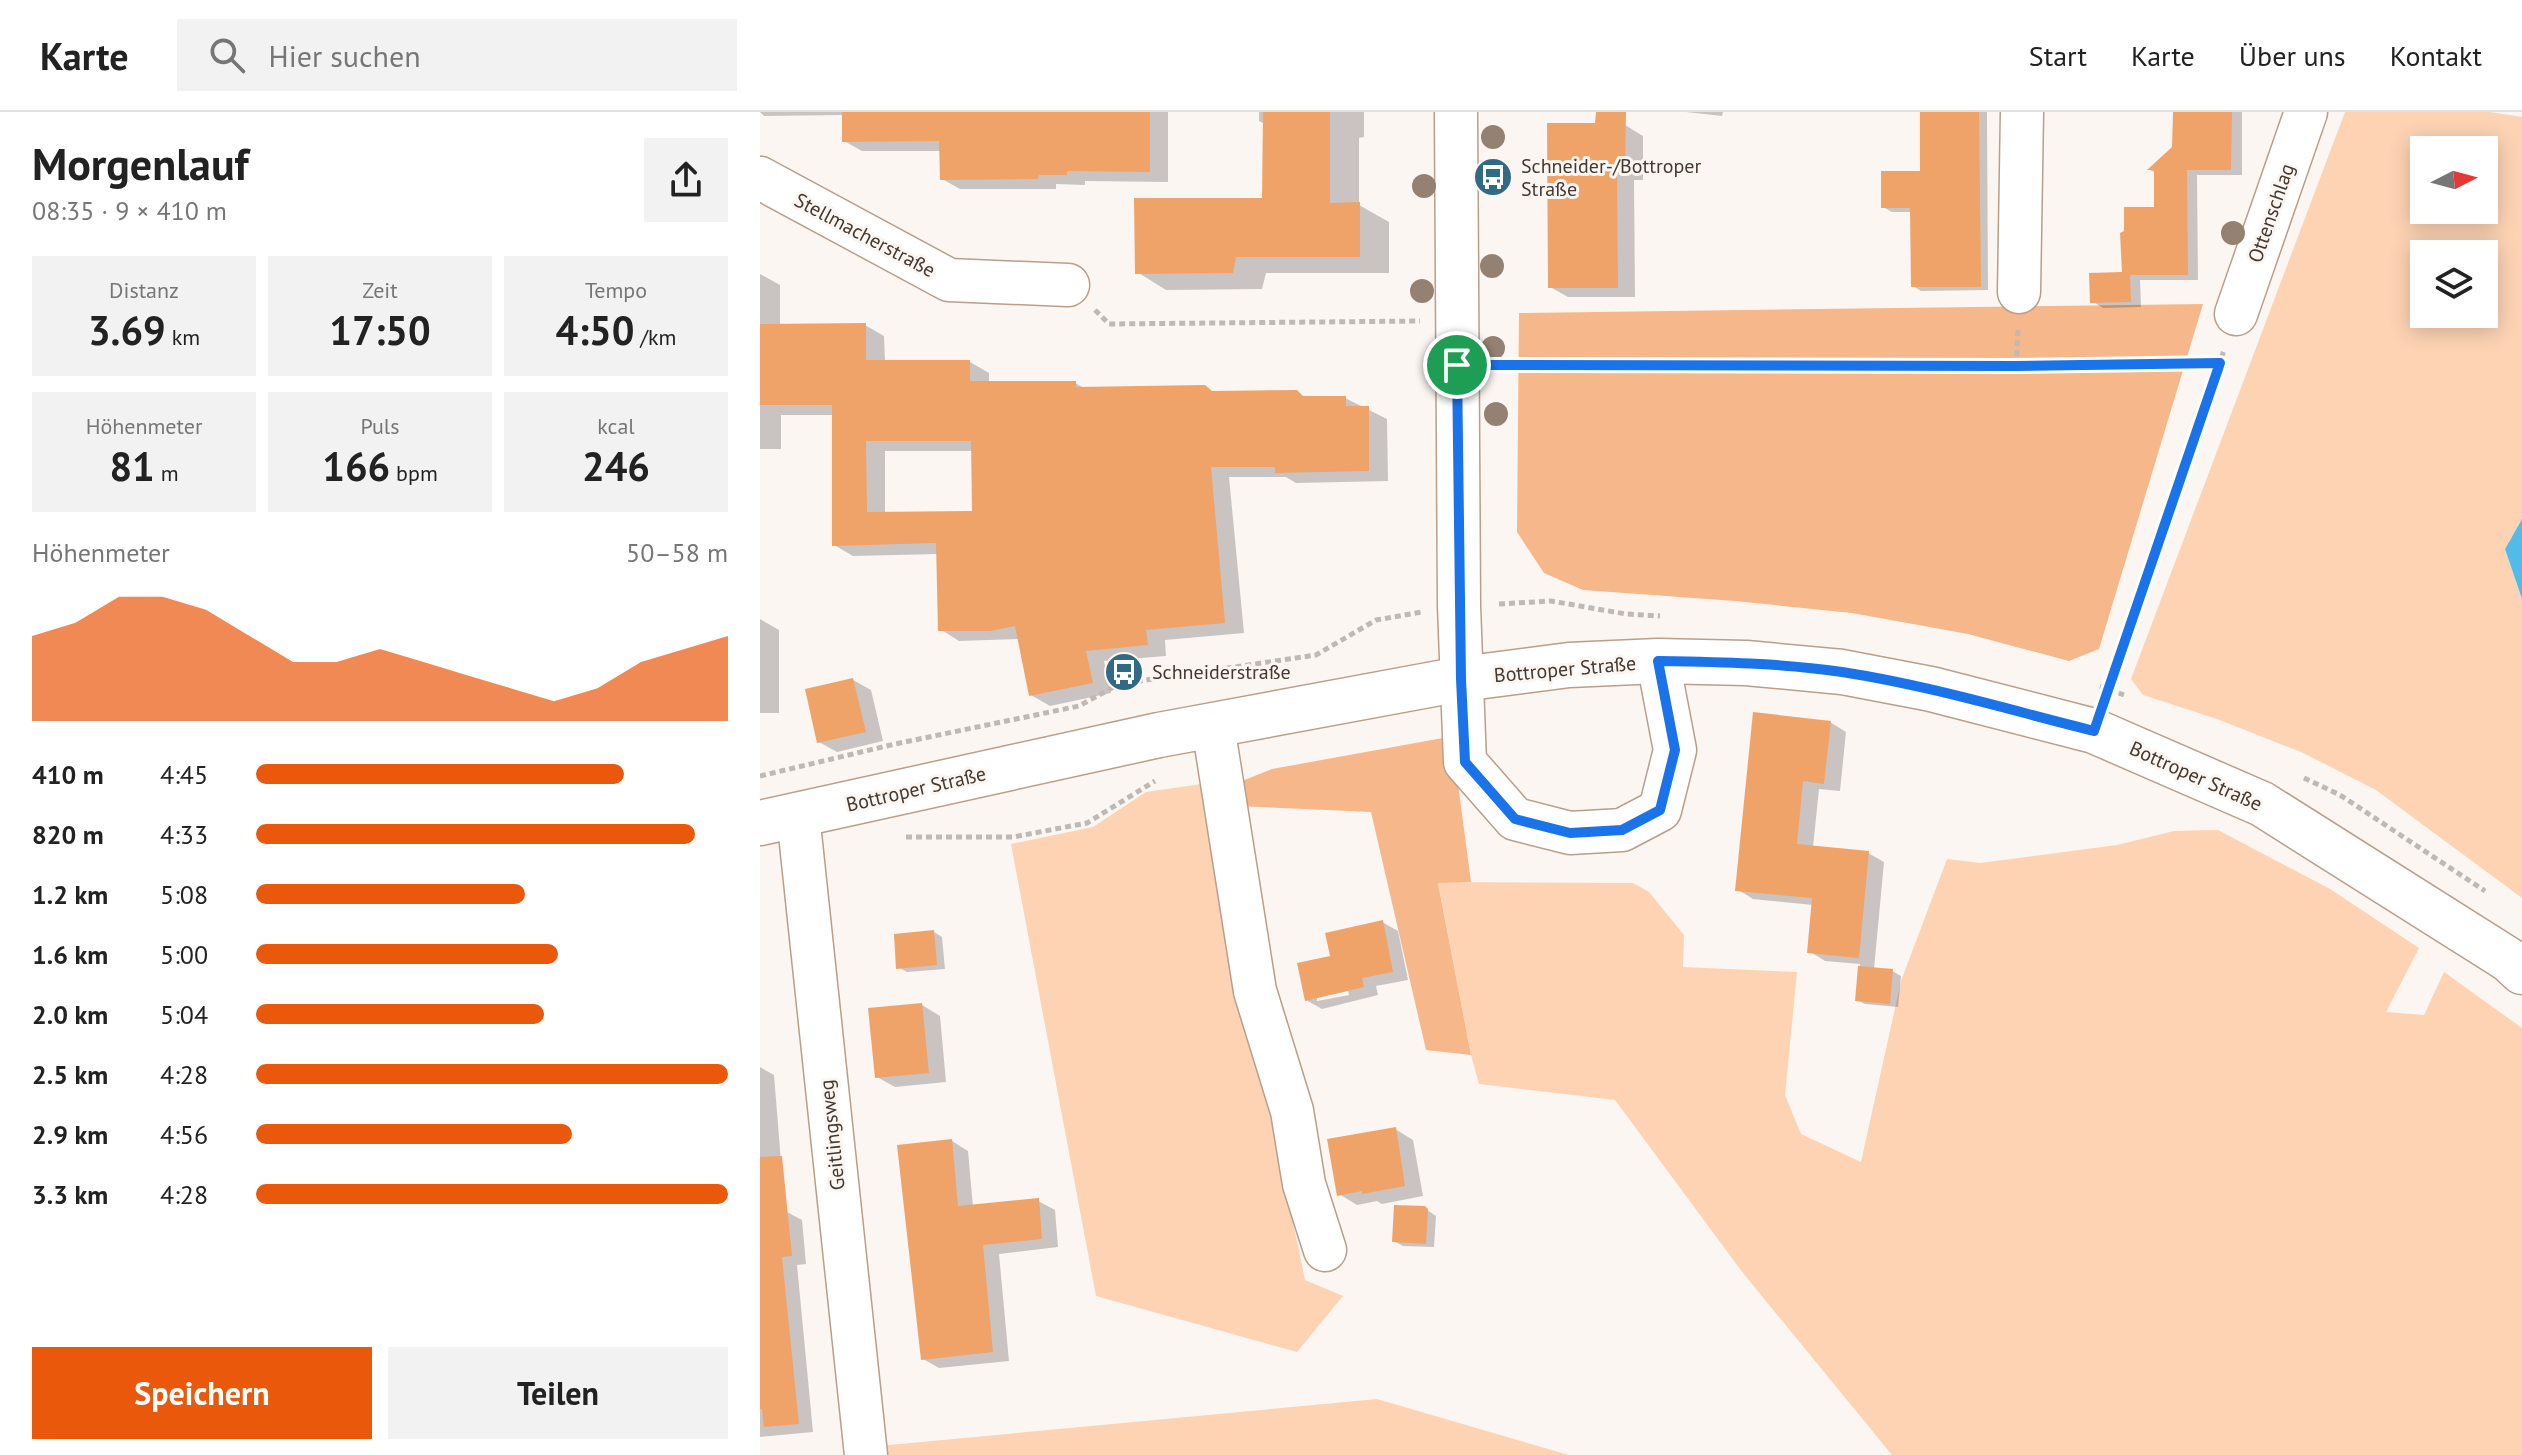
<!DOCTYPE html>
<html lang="de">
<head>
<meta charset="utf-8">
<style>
	:root { --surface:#fff; --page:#f2f2f2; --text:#222; --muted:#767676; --line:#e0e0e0; --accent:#ea580c }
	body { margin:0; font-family:"PT Sans",sans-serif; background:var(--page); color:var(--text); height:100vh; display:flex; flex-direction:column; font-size:30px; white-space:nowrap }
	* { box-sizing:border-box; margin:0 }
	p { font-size:26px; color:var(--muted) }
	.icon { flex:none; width:44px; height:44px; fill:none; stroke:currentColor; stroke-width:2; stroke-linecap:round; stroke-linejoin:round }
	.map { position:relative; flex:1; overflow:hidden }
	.sheet { display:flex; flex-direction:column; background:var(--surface); width:760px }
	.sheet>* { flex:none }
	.needle { width:52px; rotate:84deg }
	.buttons { position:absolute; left:1650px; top:24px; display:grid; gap:16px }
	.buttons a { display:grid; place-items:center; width:88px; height:88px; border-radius:0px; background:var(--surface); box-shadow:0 4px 20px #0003; font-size:40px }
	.pin { position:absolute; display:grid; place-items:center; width:68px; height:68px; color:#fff; margin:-34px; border:4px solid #fff; border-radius:50%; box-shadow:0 2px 8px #0007 }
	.round { display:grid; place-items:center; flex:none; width:84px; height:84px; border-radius:0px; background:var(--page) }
	.headline { display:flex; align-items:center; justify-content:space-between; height:136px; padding:0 32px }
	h1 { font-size:44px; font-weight:700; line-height:60px }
	.figures { display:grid; grid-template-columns:repeat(3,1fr); gap:12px; height:136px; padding:8px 32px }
	.figures div { display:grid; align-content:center; border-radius:0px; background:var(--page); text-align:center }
	.figures b { font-size:40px; font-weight:700 }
	.figures small { font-size:22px; font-weight:400 }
	.figures p { font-size:22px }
	.chart { height:224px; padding:16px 32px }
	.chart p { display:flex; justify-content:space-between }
	.chart svg { width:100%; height:144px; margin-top:8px; fill:var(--accent); opacity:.7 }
	.cta { display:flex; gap:16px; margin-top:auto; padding:16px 32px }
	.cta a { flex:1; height:92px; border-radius:0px; background:var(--accent); color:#fff; font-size:32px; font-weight:700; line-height:92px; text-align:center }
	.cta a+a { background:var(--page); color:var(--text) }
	ul { padding:0 32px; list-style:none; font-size:26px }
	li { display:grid; grid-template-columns:128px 96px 1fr; align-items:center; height:60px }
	li i { height:20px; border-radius:10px; background:var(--accent) }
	header { display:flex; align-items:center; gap:48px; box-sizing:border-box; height:112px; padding:0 40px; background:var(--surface); border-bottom:2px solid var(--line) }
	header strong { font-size:38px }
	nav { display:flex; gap:44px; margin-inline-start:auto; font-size:28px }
	.search { width:560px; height:72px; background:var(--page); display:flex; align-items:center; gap:20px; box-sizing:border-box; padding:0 28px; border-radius:0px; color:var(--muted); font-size:30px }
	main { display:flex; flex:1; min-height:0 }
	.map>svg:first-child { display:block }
	.green { fill:#fdd3b4; fill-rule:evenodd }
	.forest { fill:#f6b88a }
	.water { fill:#51bcea }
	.shadow { fill:#0003; fill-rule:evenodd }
	.building { fill:#efa368; fill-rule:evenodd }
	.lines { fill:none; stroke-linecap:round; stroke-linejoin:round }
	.minor-casing { stroke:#ba9e8a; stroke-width:45 }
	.major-casing { stroke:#ba9e8a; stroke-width:47 }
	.path { stroke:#c0b8b3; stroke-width:5; stroke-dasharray:6 4; stroke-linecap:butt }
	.minor { stroke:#fff; stroke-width:42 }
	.major { stroke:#fff; stroke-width:44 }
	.tree { fill:#958171 }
	.route-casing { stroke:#fff; stroke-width:16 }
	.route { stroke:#1a73e8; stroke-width:10 }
	.labels { text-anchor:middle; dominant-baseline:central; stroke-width:6; stroke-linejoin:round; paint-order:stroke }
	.poi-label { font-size:20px; fill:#443830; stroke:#fcf6f2; text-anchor:start }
	.street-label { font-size:20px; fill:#443830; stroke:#fcf6f2 }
</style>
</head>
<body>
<header>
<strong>Karte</strong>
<div class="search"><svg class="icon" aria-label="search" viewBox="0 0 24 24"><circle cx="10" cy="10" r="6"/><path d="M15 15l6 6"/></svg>Hier suchen</div>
<nav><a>Start</a><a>Karte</a><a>Über uns</a><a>Kontakt</a></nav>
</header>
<main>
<section class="sheet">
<div class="headline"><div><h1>Morgenlauf</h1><p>08:35 · 9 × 410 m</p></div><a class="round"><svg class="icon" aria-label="share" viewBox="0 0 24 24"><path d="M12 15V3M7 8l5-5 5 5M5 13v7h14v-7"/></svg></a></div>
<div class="figures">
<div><p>Distanz</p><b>3.69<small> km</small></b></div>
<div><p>Zeit</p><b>17:50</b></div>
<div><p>Tempo</p><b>4:50<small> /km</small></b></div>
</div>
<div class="figures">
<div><p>Höhenmeter</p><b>81<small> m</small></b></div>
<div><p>Puls</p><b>166<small> bpm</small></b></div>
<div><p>kcal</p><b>246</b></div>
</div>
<div class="chart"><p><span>Höhenmeter</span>50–58 m</p>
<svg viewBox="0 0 160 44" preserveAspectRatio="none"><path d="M0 44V18L10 14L20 6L30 6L40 10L50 18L60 26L70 26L80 22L90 26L100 30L110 34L120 38L130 34L140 26L150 22L160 18V44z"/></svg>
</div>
<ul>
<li><b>410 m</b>4:45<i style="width:78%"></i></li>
<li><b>820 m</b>4:33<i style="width:93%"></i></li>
<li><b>1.2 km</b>5:08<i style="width:57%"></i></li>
<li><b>1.6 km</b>5:00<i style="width:64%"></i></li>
<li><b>2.0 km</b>5:04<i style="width:61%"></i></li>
<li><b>2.5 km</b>4:28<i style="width:100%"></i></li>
<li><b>2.9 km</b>4:56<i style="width:67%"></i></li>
<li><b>3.3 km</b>4:28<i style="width:100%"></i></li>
</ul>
<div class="cta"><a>Speichern</a><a>Teilen</a></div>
</section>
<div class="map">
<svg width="1762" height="1343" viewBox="0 0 1762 1343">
	<rect width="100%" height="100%" fill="#fcf6f2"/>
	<!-- green -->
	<path class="green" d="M 1585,0 L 1730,0 L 1762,5 L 1762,407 L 1745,437 L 1762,487 L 1762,786 L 1616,678 L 1541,640 L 1457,607 L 1383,583 L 1371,567 ZM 1664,38 L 1724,38 L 1724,98 L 1664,98 ZM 1664,142 L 1724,142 L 1724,202 L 1664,202 Z
		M 448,671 L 482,885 L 512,1008 L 545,1168 L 583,1184 L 537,1240 L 336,1184 L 251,732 L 333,715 L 386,680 Z
		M 1458,718 L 1570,777 L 1659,836 L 1626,900 L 1664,903 L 1684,860 L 1762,916 L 1762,1343 L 1132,1343 L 983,1161 L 855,988 L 719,972 L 711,943 L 678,770 L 873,771 L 889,780 L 924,823 L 923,855 L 1037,860 L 1025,983 L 1041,1022 L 1101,1050 L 1141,869 L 1187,747 L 1220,751 L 1357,733 L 1414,719 Z
		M 617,1287 L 809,1343 L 120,1343 L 119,1334 Z"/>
	<!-- forest -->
	<path class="forest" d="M 1443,192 L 1339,537 L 1309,549 L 1208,522 L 1092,501 L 975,489 L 823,478 L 784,461 L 757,420 L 759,201 Z
		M 683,626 L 695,649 L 711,770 L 678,771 L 711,943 L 666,938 L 611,700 L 477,694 L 482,669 L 512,657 Z"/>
	<!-- water -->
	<path class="water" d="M 1762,407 L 1762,487 L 1745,437 Z"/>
	<!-- shadow -->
	<path class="shadow" d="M 0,0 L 408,0 L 408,70 L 325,69 L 325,73 L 296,72 L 296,77 L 200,77 L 182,67 L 182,39 L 102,39 L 84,29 L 84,3 L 4,4 Z
		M 499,0 L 604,0 L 604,25 L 599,26 L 599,93 L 629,110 L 629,161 L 506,161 L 502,177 L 406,178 L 377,160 L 504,88 L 505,12 L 499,9 Z
		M 926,0 L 963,0 L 962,4 Z
		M 1162,0 L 1227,0 L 1228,178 L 1161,179 L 1153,174 L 1152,100 L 1132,100 L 1123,95 L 1162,61 Z
		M 1415,0 L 1482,0 L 1482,63 L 1437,63 L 1438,168 L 1380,168 L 1381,195 L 1343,196 L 1332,189 L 1364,162 L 1396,97 L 1396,61 L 1390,58 L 1414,36 Z
		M 865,13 L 883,24 L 883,68 L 874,68 L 875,185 L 808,185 L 790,175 Z
		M 0,162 L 20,173 L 20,214 L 105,213 L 124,224 L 125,250 L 210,250 L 229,261 L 229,271 L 315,271 L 326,277 L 585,286 L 627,307 L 628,369 L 536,371 L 526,365 L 469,365 L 484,521 L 405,528 L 406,544 L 344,549 L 351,581 L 290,594 L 271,583 L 259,527 L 199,529 L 180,517 L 178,442 L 93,444 L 74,433 L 74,303 L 21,303 L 21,337 L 0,337 ZM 125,339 L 213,339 L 214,401 L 125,402 Z
		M 0,507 L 19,518 L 19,601 L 0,601 Z
		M 93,568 L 111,578 L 123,629 L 77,640 L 59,630 Z
		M 1070,610 L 1086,620 L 1080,679 L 1059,677 L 1053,735 L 1108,741 L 1124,750 L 1114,857 L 1132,859 L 1141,864 L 1138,895 L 1105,892 L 1097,888 L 1100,852 L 1065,849 L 1049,839 L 1053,793 L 993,787 L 977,777 Z
		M 622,810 L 638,819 L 648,868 L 616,874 L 618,883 L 562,897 L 546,888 L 573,846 ZM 588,879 L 589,883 L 557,889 L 557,885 Z
		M 174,820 L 182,825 L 185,857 L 147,860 L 138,855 Z
		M 162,893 L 180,904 L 186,970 L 135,975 L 117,965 Z
		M 0,955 L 14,963 L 25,1099 L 42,1108 L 46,1152 L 37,1153 L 53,1320 L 0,1325 Z
		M 635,1017 L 653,1028 L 663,1084 L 622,1092 L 617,1089 L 597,1093 L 579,1082 Z
		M 192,1029 L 208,1039 L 213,1095 L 278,1089 L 295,1098 L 298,1135 L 239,1142 L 249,1249 L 179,1256 L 163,1247 Z
		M 664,1096 L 676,1104 L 674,1135 L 643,1134 L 634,1129 Z"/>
	<!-- building -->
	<path class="building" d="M 82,0 L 390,0 L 390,60 L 307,59 L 307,63 L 279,63 L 278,67 L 180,68 L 179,29 L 82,30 Z
		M 503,0 L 570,0 L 570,91 L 600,90 L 600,145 L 476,145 L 473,161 L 375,162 L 374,86 L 502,86 Z
		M 836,0 L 866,0 L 865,59 L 857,59 L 858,176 L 788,176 L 787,11 L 835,11 Z
		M 1160,0 L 1219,0 L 1221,175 L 1151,175 L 1150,96 L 1121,96 L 1121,59 L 1160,59 Z
		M 1413,0 L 1472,0 L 1471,58 L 1427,58 L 1428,163 L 1370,163 L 1371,190 L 1330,191 L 1329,161 L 1362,160 L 1360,121 L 1364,119 L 1364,95 L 1394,95 L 1394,58 L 1387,58 L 1412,35 Z
		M 106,211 L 106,248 L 210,248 L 210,269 L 316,269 L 316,275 L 445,273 L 452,279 L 537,278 L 543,284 L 586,284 L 586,294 L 609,294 L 609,359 L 515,361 L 515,355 L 451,355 L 465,511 L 386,518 L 388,533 L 326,539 L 333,571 L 269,584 L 255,514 L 231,519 L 178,519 L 176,431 L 72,434 L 72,293 L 0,293 L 0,212 ZM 106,329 L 211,329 L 212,399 L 107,400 Z
		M 93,566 L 106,620 L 57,631 L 45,577 Z
		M 993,600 L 1071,609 L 1064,672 L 1043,669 L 1037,732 L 1109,739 L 1099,846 L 1047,841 L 1052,786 L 975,779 Z
		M 623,808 L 633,860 L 602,866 L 604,875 L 545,889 L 537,851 L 570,844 L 565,821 Z
		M 174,818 L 177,853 L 136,857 L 134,822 Z
		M 1098,854 L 1133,857 L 1130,892 L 1095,889 Z
		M 162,891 L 169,961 L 115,966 L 108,896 Z
		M 636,1015 L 645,1074 L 602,1082 L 602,1079 L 577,1084 L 567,1027 Z
		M 192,1027 L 198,1094 L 279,1086 L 282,1127 L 223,1133 L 233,1240 L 161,1248 L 137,1033 Z
		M 22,1044 L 32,1144 L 22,1145 L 39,1312 L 4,1315 L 2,1297 L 0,1297 L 0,1045 Z
		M 634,1093 L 665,1094 L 668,1097 L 666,1132 L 632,1130 Z"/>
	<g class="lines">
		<defs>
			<path id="minor" d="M 696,0 L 699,494 L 705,650 L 755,707 L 810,721 L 862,718 L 900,698 L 915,638 L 898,549
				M 0,66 L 189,168 L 308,173
				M 1259,180 L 1262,0
				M 1476,202 L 1546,0
				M 453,614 L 495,879 L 532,999 L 544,1072 L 565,1138
				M 38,703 L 106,1343"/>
			<path id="major" d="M 0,711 L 399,623 L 701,567 L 809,553 L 898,549 L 986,551 L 1082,560 L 1171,577 L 1334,619 L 1502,692 L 1749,848 L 1762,860"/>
		</defs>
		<!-- minor casing -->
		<use href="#minor" class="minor-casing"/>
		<!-- major casing -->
		<use href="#major" class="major-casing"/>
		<!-- path -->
		<path class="path" d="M 335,198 L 349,212 L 660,209
			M 738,253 L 1256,254 L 1460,251
			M 1256,254 L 1258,217
			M 739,492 L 791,489 L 866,502 L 900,504
			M 1340,574 L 1364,583
			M 1349,577 L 1464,238
			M 0,664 L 135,632 L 319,594 L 359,572 L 556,543 L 616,508 L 662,500
			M 1544,666 L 1580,683 L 1725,779
			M 146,725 L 253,725 L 327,711 L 395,669"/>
		<!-- minor -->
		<use href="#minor" class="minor"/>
		<!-- major -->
		<use href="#major" class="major"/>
	</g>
	<!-- trees -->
	<g class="tree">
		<circle cx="733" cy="25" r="12"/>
		<circle cx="664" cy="74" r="12"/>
		<circle cx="1473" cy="121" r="12"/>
		<circle cx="732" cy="154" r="12"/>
		<circle cx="662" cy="179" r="12"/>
		<circle cx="733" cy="236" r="12"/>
		<circle cx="736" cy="302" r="12"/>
	</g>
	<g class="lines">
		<defs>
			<path id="route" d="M 1460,251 L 1334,619 C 1250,598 1167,573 1082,560 C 1021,551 959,550 898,549 L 915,638 L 900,698 L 862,718 L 810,721 L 755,707 L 705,650 L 701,567 L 697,253 L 1256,254 Z"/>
		</defs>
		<!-- route casing -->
		<use href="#route" class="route-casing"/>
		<!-- route -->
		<use href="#route" class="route"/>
	</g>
	<!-- icons -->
	<defs>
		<symbol id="bus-disc" viewBox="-11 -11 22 22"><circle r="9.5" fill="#316a84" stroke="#fcf6f2"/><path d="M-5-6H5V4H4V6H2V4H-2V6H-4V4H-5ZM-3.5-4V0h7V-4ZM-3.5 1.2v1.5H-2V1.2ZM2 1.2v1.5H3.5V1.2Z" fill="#fff"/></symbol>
	</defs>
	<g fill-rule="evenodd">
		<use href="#bus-disc" x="711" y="43" width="44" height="44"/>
		<use href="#bus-disc" x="342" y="538" width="44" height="44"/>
	</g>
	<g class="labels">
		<!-- poi labels -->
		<g class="poi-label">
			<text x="761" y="54">Schneider-/Bottroper<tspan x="761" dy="23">Straße</tspan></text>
			<text x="392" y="560">Schneiderstraße</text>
		</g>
		<!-- street labels -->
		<g class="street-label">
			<text transform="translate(1511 101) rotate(-71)">Ottenschlag</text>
			<text transform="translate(105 123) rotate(28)">Stellmacherstraße</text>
			<text transform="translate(805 557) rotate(-5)">Bottroper Straße</text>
			<text transform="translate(1436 664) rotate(24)">Bottroper Straße</text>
			<text transform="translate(156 677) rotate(-13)">Bottroper Straße</text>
			<text transform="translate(72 1023) rotate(-96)">Geitlingsweg</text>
		</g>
	</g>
</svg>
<div class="buttons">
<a><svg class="needle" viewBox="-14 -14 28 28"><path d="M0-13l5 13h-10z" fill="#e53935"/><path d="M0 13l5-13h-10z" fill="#767676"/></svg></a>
<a><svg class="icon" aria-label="layers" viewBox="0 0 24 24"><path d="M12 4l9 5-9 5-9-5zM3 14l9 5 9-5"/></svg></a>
</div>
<div class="pin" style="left:697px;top:253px;background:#1e9e55"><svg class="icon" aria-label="arrive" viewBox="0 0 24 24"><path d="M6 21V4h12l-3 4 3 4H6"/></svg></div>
</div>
</main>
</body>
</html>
